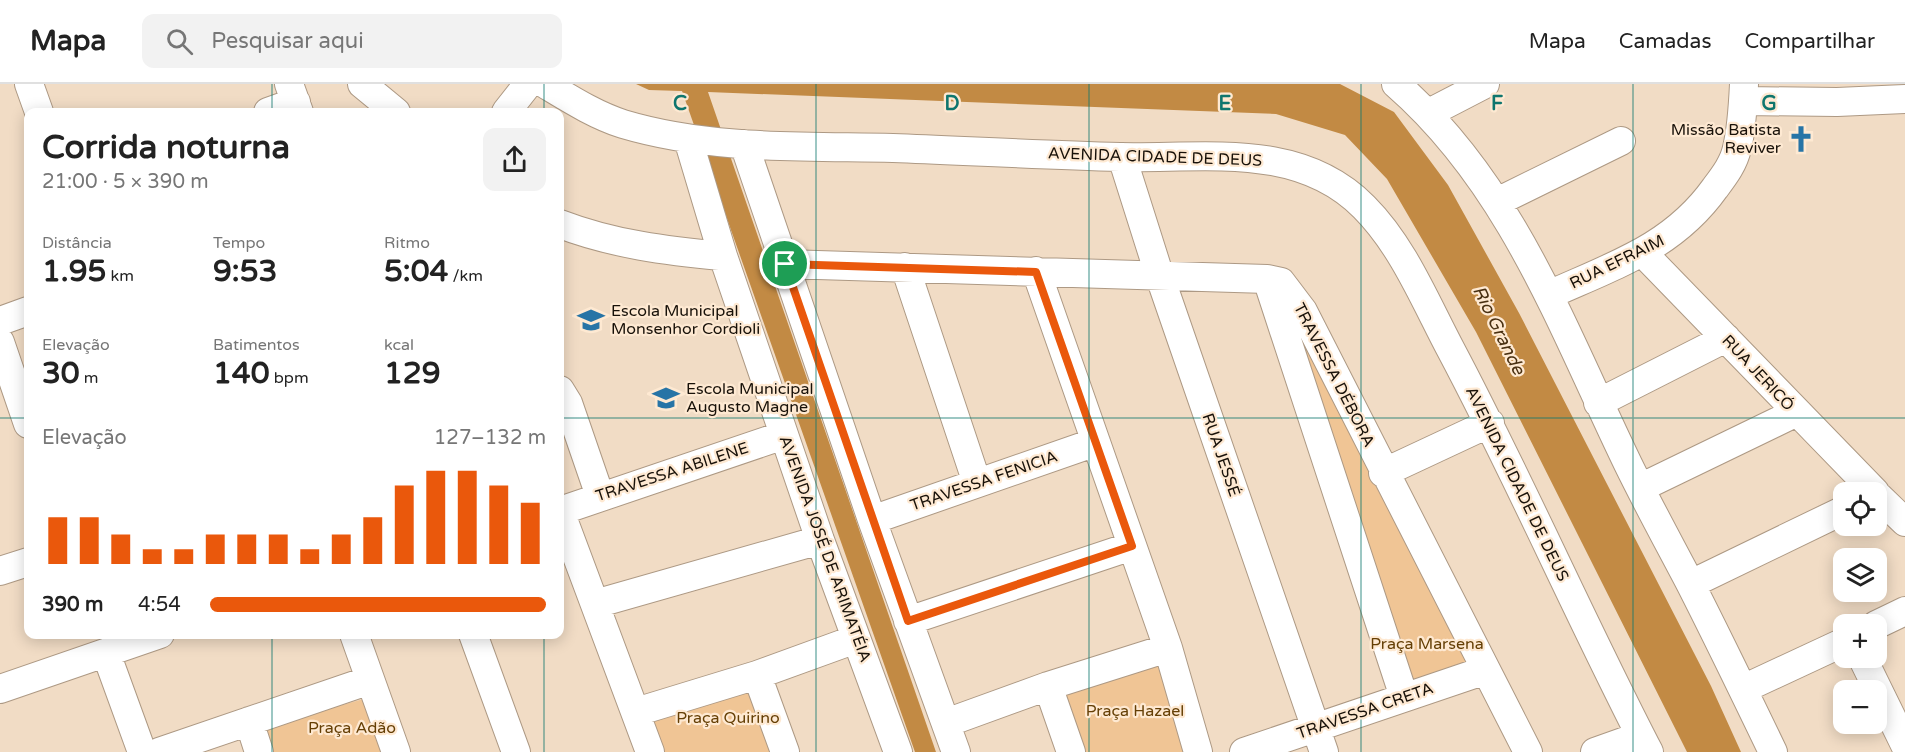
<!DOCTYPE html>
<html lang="pt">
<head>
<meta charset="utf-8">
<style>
	:root { --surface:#fff; --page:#f2f2f2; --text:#222; --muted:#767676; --line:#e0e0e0; --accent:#ea580c }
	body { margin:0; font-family:"Varela Round",sans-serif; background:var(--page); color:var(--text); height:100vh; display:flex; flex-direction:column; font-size:22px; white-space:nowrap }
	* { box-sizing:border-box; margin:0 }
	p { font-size:20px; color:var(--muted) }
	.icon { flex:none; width:33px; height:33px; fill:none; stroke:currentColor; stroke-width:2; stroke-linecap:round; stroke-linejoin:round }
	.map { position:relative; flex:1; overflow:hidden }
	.sheet { position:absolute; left:24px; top:24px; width:540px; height:531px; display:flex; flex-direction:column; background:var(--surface); border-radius:12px; box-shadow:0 3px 15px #0003 }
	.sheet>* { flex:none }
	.fabs { position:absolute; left:1833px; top:398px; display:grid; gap:12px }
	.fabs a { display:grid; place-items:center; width:54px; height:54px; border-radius:12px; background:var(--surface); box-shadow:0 3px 15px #0003; font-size:30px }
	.pin { position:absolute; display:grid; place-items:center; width:51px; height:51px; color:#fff; margin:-26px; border:3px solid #fff; border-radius:50%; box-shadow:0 2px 6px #0007 }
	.round { display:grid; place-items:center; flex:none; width:63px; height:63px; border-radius:12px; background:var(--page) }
	.overview { display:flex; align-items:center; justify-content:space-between; height:102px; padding:0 18px }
	h1 { font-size:33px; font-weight:700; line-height:45px }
	.figures { display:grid; grid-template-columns:repeat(3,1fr); gap:9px; height:102px; padding:6px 18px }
	.figures div { display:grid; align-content:center }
	.figures b { font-size:30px; font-weight:700 }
	.figures small { font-size:16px; font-weight:400 }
	.figures p { font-size:16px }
	.chart { height:168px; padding:12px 18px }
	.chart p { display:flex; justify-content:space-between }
	.chart svg { width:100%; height:108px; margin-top:6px; stroke:var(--accent); stroke-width:6 }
	ul { padding:0 18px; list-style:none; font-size:20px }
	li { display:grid; grid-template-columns:96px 72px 1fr; align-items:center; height:45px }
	li i { height:15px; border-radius:8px; background:var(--accent) }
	header { display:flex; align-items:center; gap:36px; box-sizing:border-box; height:84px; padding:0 30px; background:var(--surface); border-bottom:2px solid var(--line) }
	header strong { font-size:28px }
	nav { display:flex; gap:33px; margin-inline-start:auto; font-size:21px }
	.search { width:420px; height:54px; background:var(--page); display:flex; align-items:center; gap:15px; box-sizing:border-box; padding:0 21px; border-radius:12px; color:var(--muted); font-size:22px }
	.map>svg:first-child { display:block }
	.green { fill:#f0c595 }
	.water { fill:#c28a44 }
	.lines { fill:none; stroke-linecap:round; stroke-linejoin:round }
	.minor-casing { stroke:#ad9984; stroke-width:30 }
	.minor { stroke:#fff; stroke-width:28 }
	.route-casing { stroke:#fff; stroke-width:12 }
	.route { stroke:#ea580c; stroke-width:8 }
	.grid { fill:none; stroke:#0f766e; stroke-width:1.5; stroke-opacity:0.55 }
	.labels { text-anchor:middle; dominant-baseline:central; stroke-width:4.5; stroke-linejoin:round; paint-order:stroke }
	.poi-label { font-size:16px; fill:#181109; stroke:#fee9d2; text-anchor:start }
	.street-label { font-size:16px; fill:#181109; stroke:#fee9d2 }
	.park-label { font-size:16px; fill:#653f05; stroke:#fee9d2 }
	.water-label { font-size:18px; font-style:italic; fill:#493012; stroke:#fee9d2 }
	.grid-label { font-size:20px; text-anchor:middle; font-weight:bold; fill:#0f766e; stroke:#fee9d2; stroke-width:4.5; stroke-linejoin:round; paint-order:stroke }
</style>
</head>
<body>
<header>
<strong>Mapa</strong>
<div class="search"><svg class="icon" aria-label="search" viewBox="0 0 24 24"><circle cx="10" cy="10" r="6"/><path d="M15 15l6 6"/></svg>Pesquisar aqui</div>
<nav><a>Mapa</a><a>Camadas</a><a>Compartilhar</a></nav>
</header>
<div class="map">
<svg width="1905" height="668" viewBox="0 0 1905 668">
	<rect width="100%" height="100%" fill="#f1dcc5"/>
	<!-- green -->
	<path class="green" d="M 1278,192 L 1478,581 L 1405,605 Z
		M 1161,574 L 1194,668 L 1071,668 L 1054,613 Z
		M 748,594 L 776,668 L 655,668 L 641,628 Z
		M 367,614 L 385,668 L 271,668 L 262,644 Z"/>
	<!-- water -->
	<path class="water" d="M 636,0 L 1340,0 L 1394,28 L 1448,101 L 1519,229 L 1711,602 L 1741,668 L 1687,668 L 1476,248 L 1387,95 L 1345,51 L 1276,30 L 708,8 L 936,668 L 915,668 L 682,7 L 649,6 Z"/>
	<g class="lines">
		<defs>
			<path id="minor" d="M 29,0 L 39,28
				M 289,0 L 299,28
				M 362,0 L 396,28
				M 545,0 C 570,15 595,31 623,40 C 710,66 803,62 893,64 C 969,67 1045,71 1120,73 C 1204,75 1299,57 1364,123 C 1403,162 1425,217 1451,266 C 1521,398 1580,535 1649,668
				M 1396,0 C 1512,101 1563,246 1628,380 C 1648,421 1670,461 1691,501 C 1719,556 1746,612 1773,668
				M 1744,17 L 1837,18 L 1905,15
				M 268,28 L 296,18
				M 506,28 L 528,0
				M 1429,29 L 1485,0
				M 688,55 L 723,172 L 820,456 L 898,668
				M 744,60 L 872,436 L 956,668
				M 1122,73 L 1160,193 L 1324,668
				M 1499,117 L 1621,57
				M 560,140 C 612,160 667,167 723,172
				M 1643,169 L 1875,408
				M 785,180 L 1267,195 L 1281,198 L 1303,227 L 1528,668
				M 905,183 L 977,399
				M 1036,187 L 1168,564 L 1198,668
				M 1267,195 L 1404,613
				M 1551,210 C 1613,182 1673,163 1715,104 C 1724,92 1734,79 1737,64 C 1742,43 1743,21 1744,0
				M 0,237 L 28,227
				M 0,258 L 28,340
				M 560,306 L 568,319 L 600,412
				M 1598,319 L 1726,254
				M 1383,389 L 1490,339
				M 1640,404 L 1795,329
				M 1876,410 L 1905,438
				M 560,427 L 650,668
				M 560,427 L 784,351
				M 872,436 L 1096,358
				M 0,487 L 28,478
				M 1691,500 L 1844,426
				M 595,520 L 820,456
				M 908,537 L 1132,462
				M 1876,541 L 1905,527
				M 354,550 L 396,668
				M 473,550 L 516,668
				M 106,569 L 142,668
				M 1862,573 L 1905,661
				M 757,591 L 785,668
				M 1048,602 L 1071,668
				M 0,605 L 160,550
				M 1743,605 L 1844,558
				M 636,628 L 757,591 L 856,555
				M 249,637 L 259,668
				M 946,639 L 1048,602 L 1168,564
				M 159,668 L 370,596
				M 1244,668 L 1486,586
				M 1595,668 L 1640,652"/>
		</defs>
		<!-- minor casing -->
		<use href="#minor" class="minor-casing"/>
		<!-- minor -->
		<use href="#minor" class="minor"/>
	</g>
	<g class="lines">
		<defs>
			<path id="route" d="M 785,180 L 1036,188 L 1132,462 L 908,537 Z"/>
		</defs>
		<!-- route casing -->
		<use href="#route" class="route-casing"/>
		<!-- route -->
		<use href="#route" class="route"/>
	</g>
	<!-- grid -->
	<path class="grid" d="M 272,0 L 272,28M 544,0 L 544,28M 816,0 L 816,668M 1089,0 L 1089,668M 1361,0 L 1361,668M 1633,0 L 1633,668M 0,334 L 28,334M 560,334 L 1905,334M 272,550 L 272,668M 544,550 L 544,668"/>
	<!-- icons -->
	<defs>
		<symbol id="church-bare" viewBox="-9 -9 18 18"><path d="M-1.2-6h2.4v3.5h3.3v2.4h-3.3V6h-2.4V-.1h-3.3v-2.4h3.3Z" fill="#2774a6" stroke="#fee9d2" stroke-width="2.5" paint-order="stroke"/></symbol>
		<symbol id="school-bare" viewBox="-9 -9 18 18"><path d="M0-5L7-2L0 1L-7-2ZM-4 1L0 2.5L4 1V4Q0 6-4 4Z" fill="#2774a6" stroke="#fee9d2" stroke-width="2.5" paint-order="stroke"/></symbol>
	</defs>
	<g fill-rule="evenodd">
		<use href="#church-bare" x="1782" y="36" width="38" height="38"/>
		<use href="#school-bare" x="572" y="217" width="38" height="38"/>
		<use href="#school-bare" x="647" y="295" width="38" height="38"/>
	</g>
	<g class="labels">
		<!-- poi labels -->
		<g class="poi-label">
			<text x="1781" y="46" text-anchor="end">Missão Batista<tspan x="1781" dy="18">Reviver</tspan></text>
			<text x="611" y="227">Escola Municipal<tspan x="611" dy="18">Monsenhor Cordioli</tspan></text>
			<text x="686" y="305">Escola Municipal<tspan x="686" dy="18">Augusto Magne</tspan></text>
		</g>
		<!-- street labels -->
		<g class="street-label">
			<text transform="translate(1155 73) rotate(2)">AVENIDA CIDADE DE DEUS</text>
			<text transform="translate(1617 178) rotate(-26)">RUA EFRAIM</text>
			<text transform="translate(1758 289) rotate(47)">RUA JERICÓ</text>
			<text transform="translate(1334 291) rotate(63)">TRAVESSA DÉBORA</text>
			<text transform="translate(1221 371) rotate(71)">RUA JESSÉ</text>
			<text transform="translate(672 388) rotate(-18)">TRAVESSA ABILENE</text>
			<text transform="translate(984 397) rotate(-19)">TRAVESSA FENICIA</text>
			<text transform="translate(1517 400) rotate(64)">AVENIDA CIDADE DE DEUS</text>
			<text transform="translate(825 465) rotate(70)">AVENIDA JOSÉ DE ARIMATÉIA</text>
			<text transform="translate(1365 627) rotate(-19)">TRAVESSA CRETA</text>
		</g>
		<!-- park labels -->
		<g class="park-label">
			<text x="1427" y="560">Praça Marsena</text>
			<text x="1135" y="627">Praça Hazael</text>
			<text x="728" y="634">Praça Quirino</text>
			<text x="352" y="644">Praça Adão</text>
		</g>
		<!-- water labels -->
		<g class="water-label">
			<text transform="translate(1499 246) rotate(64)">Rio Grande</text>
		</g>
	</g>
	<g class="grid-label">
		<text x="680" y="26">C</text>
		<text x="952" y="26">D</text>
		<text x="1225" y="26">E</text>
		<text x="1497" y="26">F</text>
		<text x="1769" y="26">G</text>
	</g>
</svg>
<div class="fabs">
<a><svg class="icon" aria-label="locate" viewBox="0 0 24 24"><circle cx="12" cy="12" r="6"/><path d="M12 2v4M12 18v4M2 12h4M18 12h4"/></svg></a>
<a><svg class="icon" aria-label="layers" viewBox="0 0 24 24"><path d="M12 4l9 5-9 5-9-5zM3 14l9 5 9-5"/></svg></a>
<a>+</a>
<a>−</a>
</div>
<div class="pin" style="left:785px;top:180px;background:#1e9e55"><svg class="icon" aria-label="arrive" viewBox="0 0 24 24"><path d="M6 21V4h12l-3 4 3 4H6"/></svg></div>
<section class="sheet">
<div class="overview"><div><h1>Corrida noturna</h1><p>21:00 · 5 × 390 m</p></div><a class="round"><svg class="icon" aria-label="share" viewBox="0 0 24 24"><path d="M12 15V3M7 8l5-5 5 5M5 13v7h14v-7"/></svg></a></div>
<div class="figures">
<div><p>Distância</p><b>1.95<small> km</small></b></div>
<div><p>Tempo</p><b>9:53</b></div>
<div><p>Ritmo</p><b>5:04<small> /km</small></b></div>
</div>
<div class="figures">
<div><p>Elevação</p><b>30<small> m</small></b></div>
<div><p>Batimentos</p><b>140<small> bpm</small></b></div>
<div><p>kcal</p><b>129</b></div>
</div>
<div class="chart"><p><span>Elevação</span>127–132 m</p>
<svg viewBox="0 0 160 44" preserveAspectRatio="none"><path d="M5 44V25M15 44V25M25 44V32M35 44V38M45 44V38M55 44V32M65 44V32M75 44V32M85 44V38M95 44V32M105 44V25M115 44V12M125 44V6M135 44V6M145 44V12M155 44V19"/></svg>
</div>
<ul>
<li><b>390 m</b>4:54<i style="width:100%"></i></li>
</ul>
</section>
</div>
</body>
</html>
